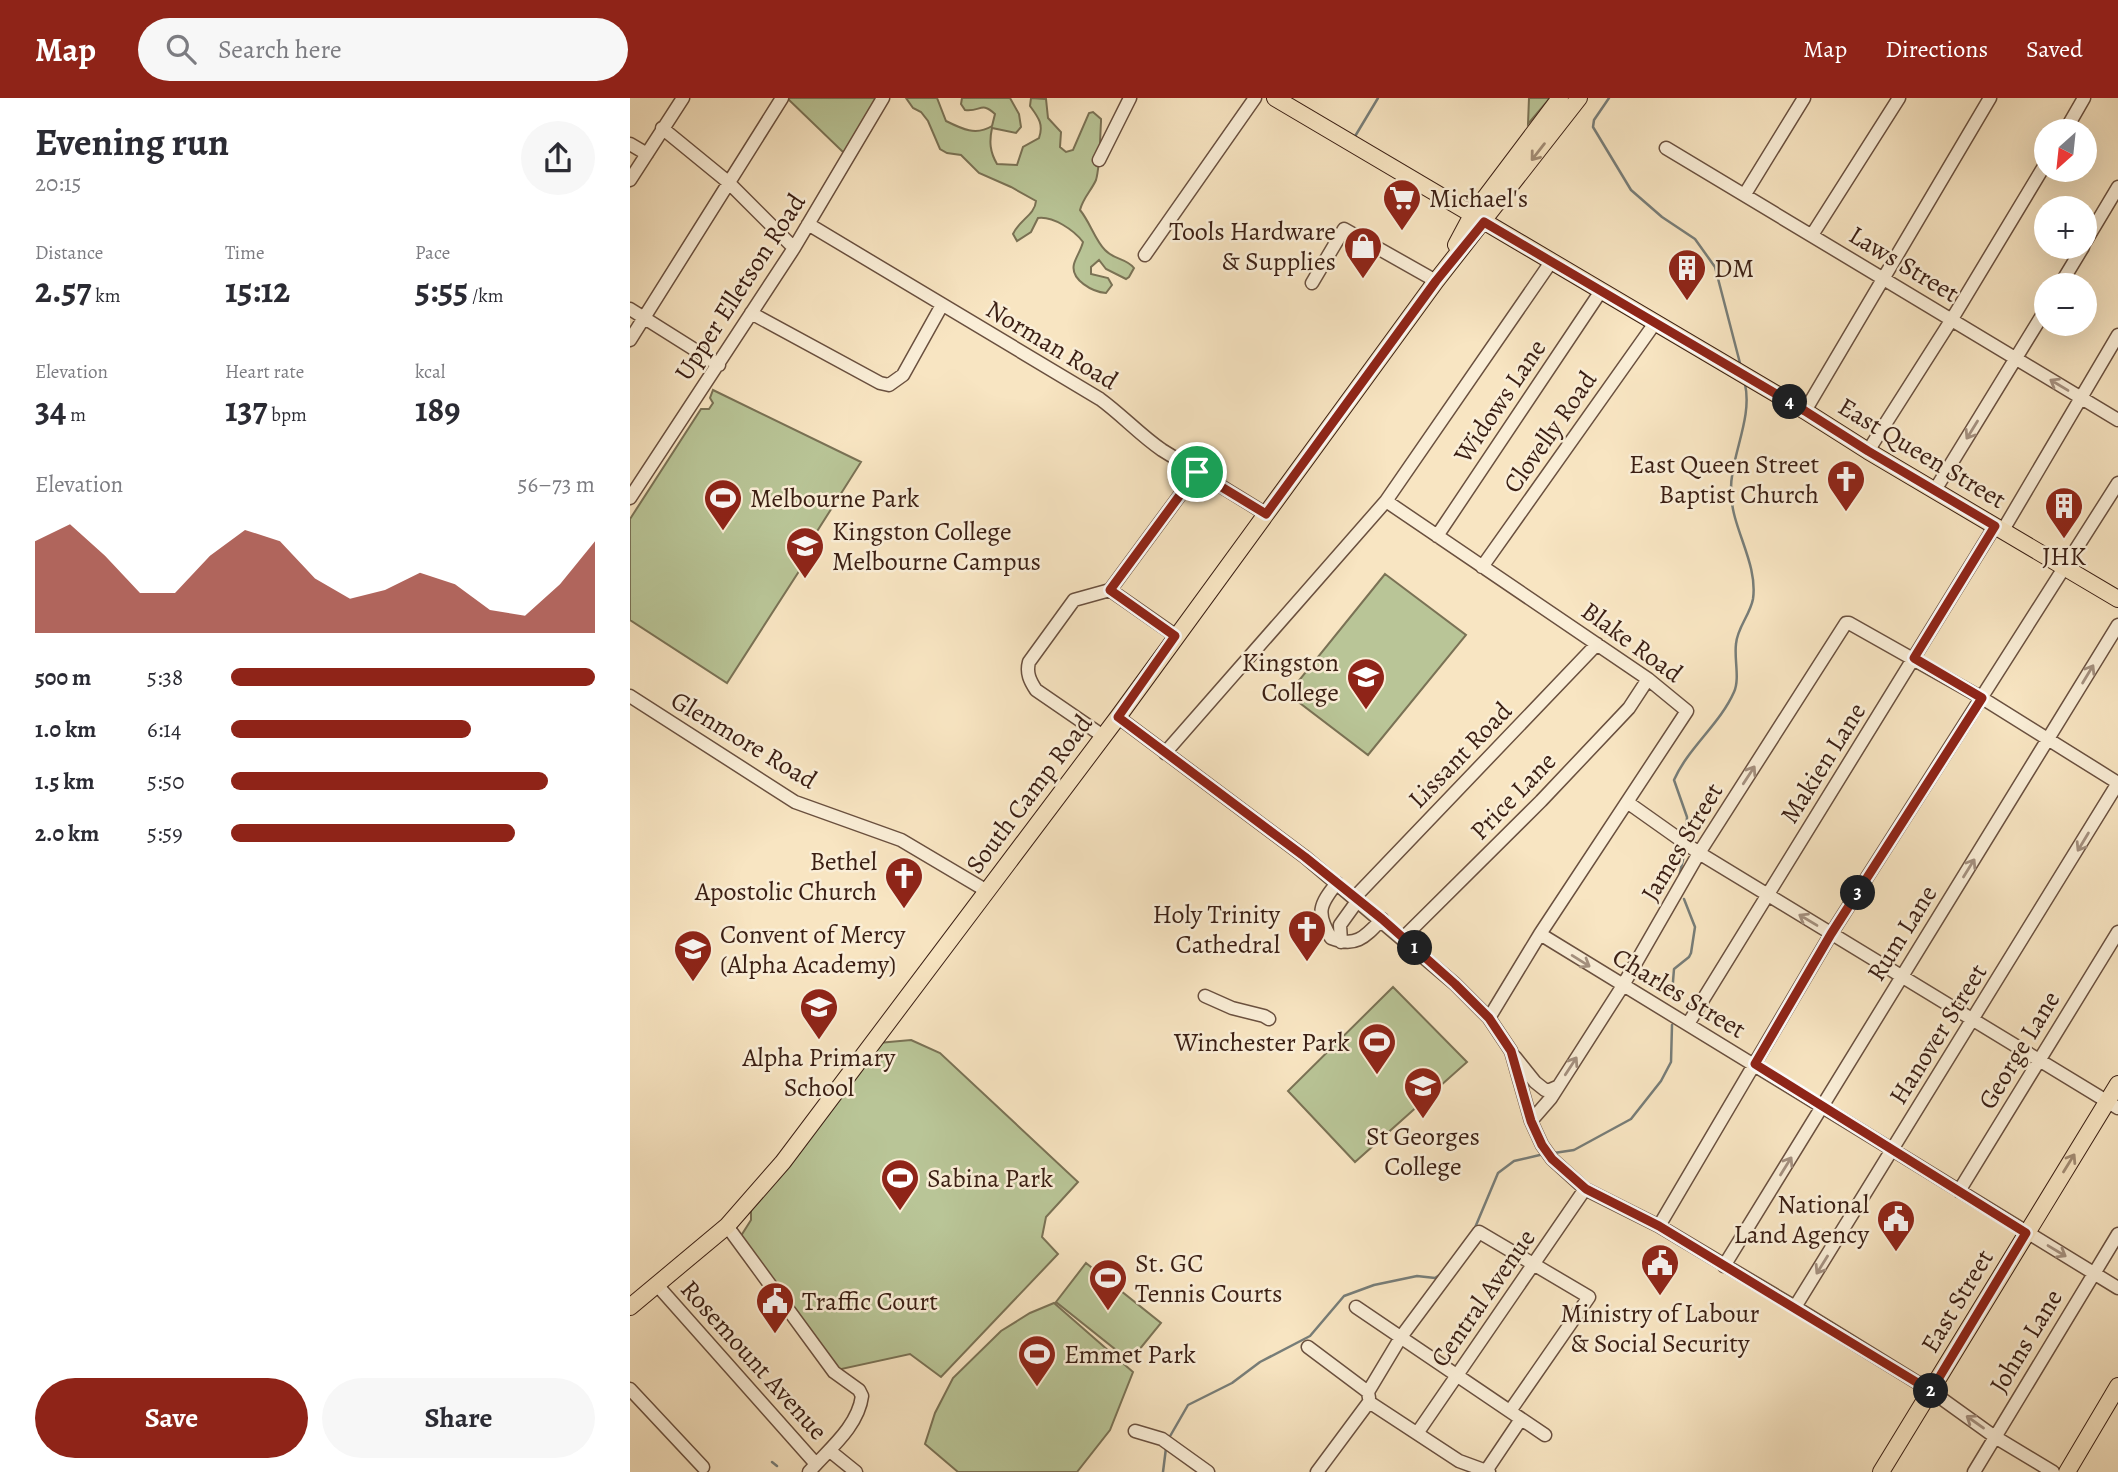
<!DOCTYPE html>
<html lang="en">
<head>
<meta charset="utf-8">
<style>
	:root { --surface:#fff; --page:#f7f7f7; --text:#2b2b33; --muted:#7c7c81; --accent:#8f2418 }
	body { margin:0; font-family:Alegreya,serif; background:var(--page); color:var(--text); height:100vh; display:flex; flex-direction:column; font-size:26px; white-space:nowrap }
	* { box-sizing:border-box; margin:0 }
	p { font-size:23px; color:var(--muted) }
	.icon { flex:none; width:38px; height:38px; fill:none; stroke:currentColor; stroke-width:2; stroke-linecap:round; stroke-linejoin:round }
	.map { position:relative; flex:1; overflow:hidden }
	.drawer { display:flex; flex-direction:column; background:var(--surface); width:630px }
	.drawer>* { flex:none }
	.needle { width:46px; rotate:207deg }
	.controls { position:absolute; left:1404px; top:21px; display:grid; gap:14px }
	.controls a { display:grid; place-items:center; width:63px; height:63px; border-radius:50%; background:var(--surface); box-shadow:0 7px 28px #0002; font-size:35px }
	.pin { position:absolute; display:grid; place-items:center; width:60px; height:60px; color:#fff; margin:-30px; border:4px solid #fff; border-radius:50%; box-shadow:0 2px 7px #0007 }
	.km { position:absolute; width:35px; height:35px; margin:-18px; border-radius:50%; background:#222; color:#fff; font-size:19px; line-height:35px; text-align:center }
	.round { display:grid; place-items:center; flex:none; width:74px; height:74px; border-radius:37px; background:var(--page) }
	.overview { display:flex; align-items:center; justify-content:space-between; height:119px; padding:0 35px }
	h1 { font-size:38px; font-weight:700; line-height:52px }
	.stats { display:grid; grid-template-columns:repeat(3,1fr); gap:10px; height:119px; padding:7px 35px }
	.stats div { display:grid; align-content:center }
	.stats b { font-size:35px; font-weight:700 }
	.stats small { font-size:19px; font-weight:400 }
	.stats p { font-size:19px }
	.chart { height:196px; padding:14px 35px }
	.chart p { display:flex; justify-content:space-between }
	.chart svg { width:100%; height:126px; margin-top:7px; fill:var(--accent); opacity:.7 }
	.primary-button { display:flex; gap:14px; margin-top:auto; padding:14px 35px }
	.primary-button a { flex:1; height:80px; border-radius:42px; background:var(--accent); color:#fff; font-size:28px; font-weight:700; line-height:80px; text-align:center }
	.primary-button a+a { background:var(--page); color:var(--text) }
	ul { padding:0 35px; list-style:none; font-size:23px }
	li { display:grid; grid-template-columns:112px 84px 1fr; align-items:center; height:52px }
	li i { height:18px; border-radius:9px; background:var(--accent) }
	header { display:flex; align-items:center; gap:42px; box-sizing:border-box; height:98px; padding:0 35px; background:var(--accent); color:#fff }
	header strong { font-size:33px }
	nav { display:flex; gap:38px; margin-inline-start:auto; font-size:24px }
	.search { width:490px; height:63px; background:var(--page); display:flex; align-items:center; gap:18px; box-sizing:border-box; padding:0 24px; border-radius:38px; color:var(--muted); font-size:26px }
	main { display:flex; flex:1; min-height:0 }
	.map>svg:first-child { display:block }
	.green { fill:#b9c597; stroke:#7a7255; stroke-width:2 }
	.lines { fill:none; stroke-linecap:round; stroke-linejoin:round }
	.stream { stroke:#777d78; stroke-width:2.5 }
	.minor-casing { stroke:#6a503f; stroke-width:15 }
	.major-casing { stroke:#3a1e13; stroke-width:18 }
	.minor { stroke:#faeed7; stroke-width:12 }
	.major { stroke:#f8e5c2; stroke-width:16 }
	.oneway { stroke:#a28b73 }
	.oneway2 { stroke:#a4907f }
	.route-casing { stroke:#fff; stroke-width:14 }
	.route { stroke:#8f2418; stroke-width:9 }
	.labels { text-anchor:middle; dominant-baseline:central; stroke-width:5; stroke-linejoin:round; paint-order:stroke }
	.poi-label { font-size:26px; fill:#3a1e13; stroke:#faeed7; text-anchor:start }
	.street-label { font-size:26px; fill:#3a1e13; stroke:#faeed7 }
</style>
</head>
<body>
<header>
<strong>Map</strong>
<div class="search"><svg class="icon" aria-label="search" viewBox="0 0 24 24"><circle cx="10" cy="10" r="6"/><path d="M15 15l6 6"/></svg>Search here</div>
<nav><a>Map</a><a>Directions</a><a>Saved</a></nav>
</header>
<main>
<section class="drawer">
<div class="overview"><div><h1>Evening run</h1><p>20:15</p></div><a class="round"><svg class="icon" aria-label="share" viewBox="0 0 24 24"><path d="M12 15V3M7 8l5-5 5 5M5 13v7h14v-7"/></svg></a></div>
<div class="stats">
<div><p>Distance</p><b>2.57<small> km</small></b></div>
<div><p>Time</p><b>15:12</b></div>
<div><p>Pace</p><b>5:55<small> /km</small></b></div>
</div>
<div class="stats">
<div><p>Elevation</p><b>34<small> m</small></b></div>
<div><p>Heart rate</p><b>137<small> bpm</small></b></div>
<div><p>kcal</p><b>189</b></div>
</div>
<div class="chart"><p><span>Elevation</span>56–73 m</p>
<svg viewBox="0 0 160 44" preserveAspectRatio="none"><path d="M0 44V12L10 6L20 17L30 30L40 30L50 17L60 8L70 12L80 25L90 32L100 29L110 23L120 27L130 36L140 38L150 27L160 12V44z"/></svg>
</div>
<ul>
<li><b>500 m</b>5:38<i style="width:100%"></i></li>
<li><b>1.0 km</b>6:14<i style="width:66%"></i></li>
<li><b>1.5 km</b>5:50<i style="width:87%"></i></li>
<li><b>2.0 km</b>5:59<i style="width:78%"></i></li>
</ul>
<div class="primary-button"><a>Save</a><a>Share</a></div>
</section>
<div class="map">
<svg width="1488" height="1374" viewBox="0 0 1488 1374">
	<rect width="100%" height="100%" fill="#f8e5c2"/>
	<filter id="stains"><feTurbulence type="fractalNoise" baseFrequency=".00286" numOctaves="4"/><feColorMatrix values="0 0 0 0 .2 0 0 0 0 .09 0 0 0 0 .02 0 0 0 .5 -.17"/></filter>
	<radialGradient id="worn" r=".72"><stop offset=".6" stop-color="#630" stop-opacity="0"/><stop offset="1" stop-color="#630" stop-opacity=".3"/></radialGradient>
	<!-- green -->
	<path class="green" d="M 157,0 L 247,0 L 214,55 Z
		M 276,0 L 307,0 L 316,23 C 332,31 346,38 362,28 L 365,16 C 351,3 351,14 335,12 L 331,6 L 332,0 L 380,0 L 389,16 L 391,29 L 386,35 L 362,30 C 359,44 360,54 367,66 L 387,67 L 393,49 L 409,40 C 414,26 408,19 400,8 L 401,0 L 416,1 L 418,20 L 431,34 L 430,49 L 436,54 L 443,52 L 459,15 L 463,14 L 471,21 L 471,24 C 470,39 470,69 466,82 C 461,93 453,100 450,112 C 460,124 465,142 475,152 C 484,162 496,160 504,170 L 499,179 L 496,181 L 476,171 L 469,162 L 461,169 L 461,176 L 478,180 L 482,187 L 476,195 C 463,194 440,182 444,166 C 446,159 451,152 453,144 C 444,132 423,118 408,120 L 401,134 L 387,143 L 383,136 C 389,122 405,117 406,103 L 381,89 L 349,75 L 331,57 L 317,55 L 310,51 L 298,23 L 291,14 L 283,10 Z
		M 899,0 L 920,0 L 898,26 Z
		M 83,292 L 231,364 L 179,446 L 184,450 L 97,585 L 0,522 L 0,421 L 71,311 L 79,311 L 83,305 L 80,300 Z
		M 755,476 L 836,537 L 738,657 L 658,596 Z
		M 763,889 L 837,964 L 725,1064 L 658,993 Z
		M 281,942 L 310,955 L 448,1084 L 416,1119 L 412,1139 L 428,1156 L 311,1279 L 280,1256 L 207,1272 L 109,1141 L 121,1122 L 121,1110 L 248,945 Z
		M 456,1165 L 531,1225 L 500,1263 L 426,1204 Z
		M 424,1205 L 503,1274 L 480,1332 L 447,1374 L 328,1374 L 295,1346 L 305,1315 L 323,1280 L 371,1233 L 400,1215 Z"/>
	<g class="lines">
		<!-- stream -->
		<path class="stream" d="M 979,0 L 964,22 L 963,29 L 1001,92 L 1032,119 L 1065,141 L 1085,169 L 1111,269
			M 724,40 L 748,0
			M 1056,736 L 1057,719 L 1044,682 C 1058,650 1090,626 1104,594 C 1110,581 1104,561 1106,546 C 1107,530 1120,517 1123,501 C 1128,466 1103,432 1101,397 C 1099,360 1123,322 1115,286
			M 1049,779 L 1055,753
			M 1042,896 L 1044,871 L 1059,859 L 1061,855 L 1065,829 L 1054,801
			M 924,1055 L 944,1052 L 1001,1021 L 1031,983 L 1041,964 L 1042,927
			M 844,1132 L 868,1075 L 884,1063 L 914,1056
			M 539,1340 L 558,1307 L 602,1285 L 630,1264 L 680,1238 L 714,1198 L 744,1187 L 787,1178 L 805,1180 L 811,1176
			M 142,1364 L 147,1368
			M 533,1374 L 536,1350"/>
		<defs>
			<path id="minor" d="M 32,30 L 98,84 L 164,150
				M 1435,33 L 1454,0
				M 0,46 L 17,56
				M 1036,50 L 1488,322
				M 469,62 L 500,0
				M 0,82 L 53,0
				M 1115,96 L 1174,0
				M 178,126 L 470,301 C 492,317 510,337 532,352 L 636,416
				M 1182,137 L 1269,0
				M 1454,146 L 1488,89
				M 515,157 L 625,0
				M 682,185 L 714,131 L 806,183
				M 1430,187 L 1453,149
				M 0,211 L 89,267
				M 121,215 L 250,285 L 259,287 L 273,277 L 312,207
				M 0,242 L 152,0
				M 1175,313 L 1360,0
				M 1238,353 L 1322,221 L 1416,65
				M 1305,392 L 1416,211
				M 0,400 L 164,150 L 253,0
				M 756,403 L 1018,581 L 1057,613 L 910,836 L 859,920
				M 1373,432 L 1488,237
				M 807,438 L 971,193
				M 852,469 L 1025,225
				M 546,538 L 480,492 L 567,374
				M 0,598 L 165,704 L 271,742 L 357,793
				M 488,619 L 675,759 L 825,886 L 859,920 L 881,953 L 901,1023 L 912,1047 L 922,1061 L 955,1091 L 1029,1128 L 1165,1209 L 1301,1293 L 1365,1339 L 1423,1374
				M 473,638 L 406,592 C 400,583 396,575 399,564 L 444,502 L 480,492
				M 535,655 L 756,403 L 921,164
				M 997,704 L 1069,755 L 1488,1010
				M 707,785 C 689,807 686,815 701,840 C 726,850 735,839 752,821
				M 725,799 L 967,546
				M 910,836 L 1488,1190
				M 773,840 L 911,703 L 999,610 L 1018,581
				M 711,844 L 710,827 L 728,802
				M 575,898 L 602,910 L 634,918 L 639,921
				M 1058,926 L 1365,428
				M 885,959 L 905,984 L 915,992 L 920,992 L 927,989
				M 901,1023 L 921,1000 L 992,889 L 1069,755 L 1216,525 L 1219,525 L 1352,600 L 1488,685
				M 1329,1093 L 1488,834
				M 97,1128 L 204,1274 L 229,1292 L 232,1298 C 228,1329 198,1352 179,1374
				M 1029,1128 L 1201,836 L 1488,385
				M 1094,1168 L 1488,527
				M 27,1187 L 186,1366
				M 726,1209 L 915,1337
				M 1165,1209 L 1488,685
				M 678,1249 L 738,1294 L 739,1300
				M 0,1291 L 73,1369
				M 738,1294 L 771,1239 L 849,1134 L 959,1199 L 880,1313
				M 739,1304 L 829,1363 L 859,1374
				M 505,1333 L 532,1341 L 578,1374
				M 788,1334 L 955,1091
				M 200,1353 L 226,1374
				M 856,1373 L 891,1321
				M 687,1374 L 739,1304
				M 1344,1374 L 1488,1136"/>
			<path id="major" d="M 645,0 L 1175,313 L 1238,353 L 1488,501
				M 826,147 L 842,117 L 930,0
				M 0,1209 L 97,1128 L 153,1064 L 488,619 L 806,183 L 949,0
				M 1251,1374 L 1488,986
				M 1437,1374 L 1488,1288"/>
		</defs>
		<!-- minor casing -->
		<use href="#minor" class="minor-casing"/>
		<!-- major casing -->
		<use href="#major" class="major-casing"/>
		<!-- minor -->
		<use href="#minor" class="minor"/>
		<!-- major -->
		<use href="#major" class="major"/>
	</g>
	<!-- one-way arrows -->
	<defs><path id="oneway-shaft" d="M-6 0H5M1.5-3L5.5 0L1.5 3" fill="none" stroke-width="1.6" stroke-linecap="round" stroke-linejoin="round" transform="scale(1.75)"/></defs>
	<g class="oneway">
		<use href="#oneway-shaft" transform="translate(908 54) rotate(128)"/>
		<use href="#oneway-shaft" transform="translate(1439 1065) rotate(-58)"/>
	</g>
	<g class="oneway2">
		<use href="#oneway-shaft" transform="translate(1429 287) rotate(-149)"/>
		<use href="#oneway-shaft" transform="translate(1342 332) rotate(122)"/>
		<use href="#oneway-shaft" transform="translate(1458 576) rotate(-59)"/>
		<use href="#oneway-shaft" transform="translate(1119 677) rotate(-57)"/>
		<use href="#oneway-shaft" transform="translate(1453 744) rotate(121)"/>
		<use href="#oneway-shaft" transform="translate(1339 770) rotate(-58)"/>
		<use href="#oneway-shaft" transform="translate(1178 822) rotate(-149)"/>
		<use href="#oneway-shaft" transform="translate(951 863) rotate(32)"/>
		<use href="#oneway-shaft" transform="translate(941 968) rotate(-57)"/>
		<use href="#oneway-shaft" transform="translate(1156 1068) rotate(-58)"/>
		<use href="#oneway-shaft" transform="translate(1427 1153) rotate(31)"/>
		<use href="#oneway-shaft" transform="translate(1192 1167) rotate(122)"/>
		<use href="#oneway-shaft" transform="translate(1345 1324) rotate(-145)"/>
	</g>
	<g class="lines">
		<defs>
			<path id="route" d="M 854,124 L 1175,313 L 1238,353 L 1365,428 L 1284,560 L 1352,600 L 1201,836 L 1125,966 L 1396,1135 L 1301,1293 L 1029,1128 L 956,1091 L 922,1061 L 912,1047 L 901,1023 L 881,953 L 859,920 L 825,886 L 752,821 L 675,759 L 488,619 L 545,538 L 480,492 L 567,374 L 636,416 L 806,183 Z"/>
		</defs>
		<!-- route casing -->
		<use href="#route" class="route-casing"/>
		<!-- route -->
		<use href="#route" class="route"/>
	</g>
	<!-- icons -->
	<defs>
		<symbol id="supermarket-pin" viewBox="-11 -11 22 30"><path d="M0 17L-7.5 6A9.5 9.5 0 1 1 7.5 6Z" fill="#8f2418" stroke="#faeed7"/><path d="M-6-5.5h2.5l.6 2H6L4.5 2H-2.5L-4.4-4H-6ZM-1.5 3.2a1.3 1.3 0 1 0 .1 0ZM3 3.2a1.3 1.3 0 1 0 .1 0Z" fill="#fff"/></symbol>
		<symbol id="shop-pin" viewBox="-11 -11 22 30"><path d="M0 17L-7.5 6A9.5 9.5 0 1 1 7.5 6Z" fill="#8f2418" stroke="#faeed7"/><path d="M-5-2.5h2.3a2.7 3.5 0 0 1 5.4 0H5L5.5 6h-11ZM-1.5-2.5h3a1.5 2.3 0 0 0-3 0Z" fill="#fff"/></symbol>
		<symbol id="building-pin" viewBox="-11 -11 22 30"><path d="M0 17L-7.5 6A9.5 9.5 0 1 1 7.5 6Z" fill="#8f2418" stroke="#faeed7"/><path d="M-4-6H4V6H1V3H-1V6H-4ZM-2.5-4.3h1.7v1.8h-1.7ZM.8-4.3h1.7v1.8H.8ZM-2.5-1h1.7V.8h-1.7ZM.8-1h1.7V.8H.8Z" fill="#fff"/></symbol>
		<symbol id="church-pin" viewBox="-11 -11 22 30"><path d="M0 17L-7.5 6A9.5 9.5 0 1 1 7.5 6Z" fill="#8f2418" stroke="#faeed7"/><path d="M-1.2-6h2.4v3.5h3.3v2.4h-3.3V6h-2.4V-.1h-3.3v-2.4h3.3Z" fill="#fff"/></symbol>
		<symbol id="stadium-pin" viewBox="-11 -11 22 30"><path d="M0 17L-7.5 6A9.5 9.5 0 1 1 7.5 6Z" fill="#8f2418" stroke="#faeed7"/><path d="M0-5a6.5 5 0 1 0 0 10a6.5 5 0 1 0 0-10ZM-3.5-1.8h7v3.6h-7Z" fill="#fff"/></symbol>
		<symbol id="school-pin" viewBox="-11 -11 22 30"><path d="M0 17L-7.5 6A9.5 9.5 0 1 1 7.5 6Z" fill="#8f2418" stroke="#faeed7"/><path d="M0-5L7-2L0 1L-7-2ZM-4 1L0 2.5L4 1V4Q0 6-4 4Z" fill="#fff"/></symbol>
		<symbol id="civic-pin" viewBox="-11 -11 22 30"><path d="M0 17L-7.5 6A9.5 9.5 0 1 1 7.5 6Z" fill="#8f2418" stroke="#faeed7"/><path d="M-.6-6.5H3V-4.5H.6V-3L4-1V1h2V6H-6V1h2V-1L-.6-3ZM-1.2 2.5V6h2.4V2.5Z" fill="#fff"/></symbol>
	</defs>
	<g fill-rule="evenodd">
		<use href="#supermarket-pin" x="750" y="78" width="44" height="60"/>
		<use href="#shop-pin" x="711" y="126" width="44" height="60"/>
		<use href="#building-pin" x="1035" y="148" width="44" height="60"/>
		<use href="#church-pin" x="1194" y="359" width="44" height="60"/>
		<use href="#stadium-pin" x="71" y="378" width="44" height="60"/>
		<use href="#building-pin" x="1412" y="386" width="44" height="60"/>
		<use href="#school-pin" x="153" y="426" width="44" height="60"/>
		<use href="#school-pin" x="714" y="557" width="44" height="60"/>
		<use href="#church-pin" x="252" y="756" width="44" height="60"/>
		<use href="#church-pin" x="655" y="809" width="44" height="60"/>
		<use href="#school-pin" x="41" y="829" width="44" height="60"/>
		<use href="#school-pin" x="167" y="887" width="44" height="60"/>
		<use href="#stadium-pin" x="725" y="922" width="44" height="60"/>
		<use href="#school-pin" x="771" y="966" width="44" height="60"/>
		<use href="#stadium-pin" x="248" y="1058" width="44" height="60"/>
		<use href="#civic-pin" x="1244" y="1099" width="44" height="60"/>
		<use href="#civic-pin" x="1008" y="1143" width="44" height="60"/>
		<use href="#stadium-pin" x="456" y="1158" width="44" height="60"/>
		<use href="#civic-pin" x="123" y="1181" width="44" height="60"/>
		<use href="#stadium-pin" x="385" y="1234" width="44" height="60"/>
	</g>
	<g class="labels">
		<!-- poi labels -->
		<g class="poi-label">
			<text x="799" y="100">Michael's</text>
			<text x="706" y="133" text-anchor="end">Tools Hardware<tspan x="706" dy="30">&amp; Supplies</tspan></text>
			<text x="1084" y="170">DM</text>
			<text x="1189" y="366" text-anchor="end">East Queen Street<tspan x="1189" dy="30">Baptist Church</tspan></text>
			<text x="120" y="400">Melbourne Park</text>
			<text x="202" y="433">Kingston College<tspan x="202" dy="30">Melbourne Campus</tspan></text>
			<text x="1434" y="458" text-anchor="middle">JHK</text>
			<text x="709" y="564" text-anchor="end">Kingston<tspan x="709" dy="30">College</tspan></text>
			<text x="247" y="763" text-anchor="end">Bethel<tspan x="247" dy="30">Apostolic Church</tspan></text>
			<text x="650" y="816" text-anchor="end">Holy Trinity<tspan x="650" dy="30">Cathedral</tspan></text>
			<text x="90" y="836">Convent of Mercy<tspan x="90" dy="30">(Alpha Academy)</tspan></text>
			<text x="720" y="944" text-anchor="end">Winchester Park</text>
			<text x="189" y="959" text-anchor="middle">Alpha Primary<tspan x="189" dy="30">School</tspan></text>
			<text x="793" y="1038" text-anchor="middle">St Georges<tspan x="793" dy="30">College</tspan></text>
			<text x="297" y="1080">Sabina Park</text>
			<text x="1239" y="1106" text-anchor="end">National<tspan x="1239" dy="30">Land Agency</tspan></text>
			<text x="505" y="1165">St. GC<tspan x="505" dy="30">Tennis Courts</tspan></text>
			<text x="172" y="1203">Traffic Court</text>
			<text x="1030" y="1215" text-anchor="middle">Ministry of Labour<tspan x="1030" dy="30">&amp; Social Security</tspan></text>
			<text x="434" y="1256">Emmet Park</text>
		</g>
		<!-- street labels -->
		<g class="street-label">
			<text transform="translate(1274 166) rotate(31)">Laws Street</text>
			<text transform="translate(110 189) rotate(-57)">Upper Elletson Road</text>
			<text transform="translate(422 247) rotate(31)">Norman Road</text>
			<text transform="translate(870 303) rotate(-56)">Widows Lane</text>
			<text transform="translate(920 334) rotate(-55)">Clovelly Road</text>
			<text transform="translate(1292 355) rotate(31)">East Queen Street</text>
			<text transform="translate(1002 544) rotate(36)">Blake Road</text>
			<text transform="translate(114 642) rotate(31)">Glenmore Road</text>
			<text transform="translate(830 657) rotate(-46)">Lissant Road</text>
			<text transform="translate(1193 665) rotate(-58)">Makien Lane</text>
			<text transform="translate(399 696) rotate(-53)">South Camp Road</text>
			<text transform="translate(883 698) rotate(-46)">Price Lane</text>
			<text transform="translate(1052 744) rotate(-59)">James Street</text>
			<text transform="translate(1272 835) rotate(-58)">Rum Lane</text>
			<text transform="translate(1049 895) rotate(31)">Charles Street</text>
			<text transform="translate(1308 936) rotate(-58)">Hanover Street</text>
			<text transform="translate(1389 952) rotate(-59)">George Lane</text>
			<text transform="translate(853 1200) rotate(-55)">Central Avenue</text>
			<text transform="translate(1327 1203) rotate(-59)">East Street</text>
			<text transform="translate(1396 1243) rotate(-59)">Johns Lane</text>
			<text transform="translate(124 1262) rotate(48)">Rosemount Avenue</text>
		</g>
	</g>
	<rect width="100%" height="100%" filter="url(#stains)"/>
	<rect width="100%" height="100%" fill="url(#worn)"/>
</svg>
<div class="controls">
<a><svg class="needle" viewBox="-14 -14 28 28"><path d="M0-13l5 13h-10z" fill="#e53935"/><path d="M0 13l5-13h-10z" fill="#7c7c81"/></svg></a>
<a>+</a>
<a>−</a>
</div>
<div class="pin" style="left:567px;top:374px;background:#1e9e55"><svg class="icon" aria-label="arrive" viewBox="0 0 24 24"><path d="M6 21V4h12l-3 4 3 4H6"/></svg></div>
<b class="km" style="left:785px;top:850px">1</b>
<b class="km" style="left:1301px;top:1293px">2</b>
<b class="km" style="left:1228px;top:795px">3</b>
<b class="km" style="left:1160px;top:304px">4</b>
</div>
</main>
</body>
</html>
